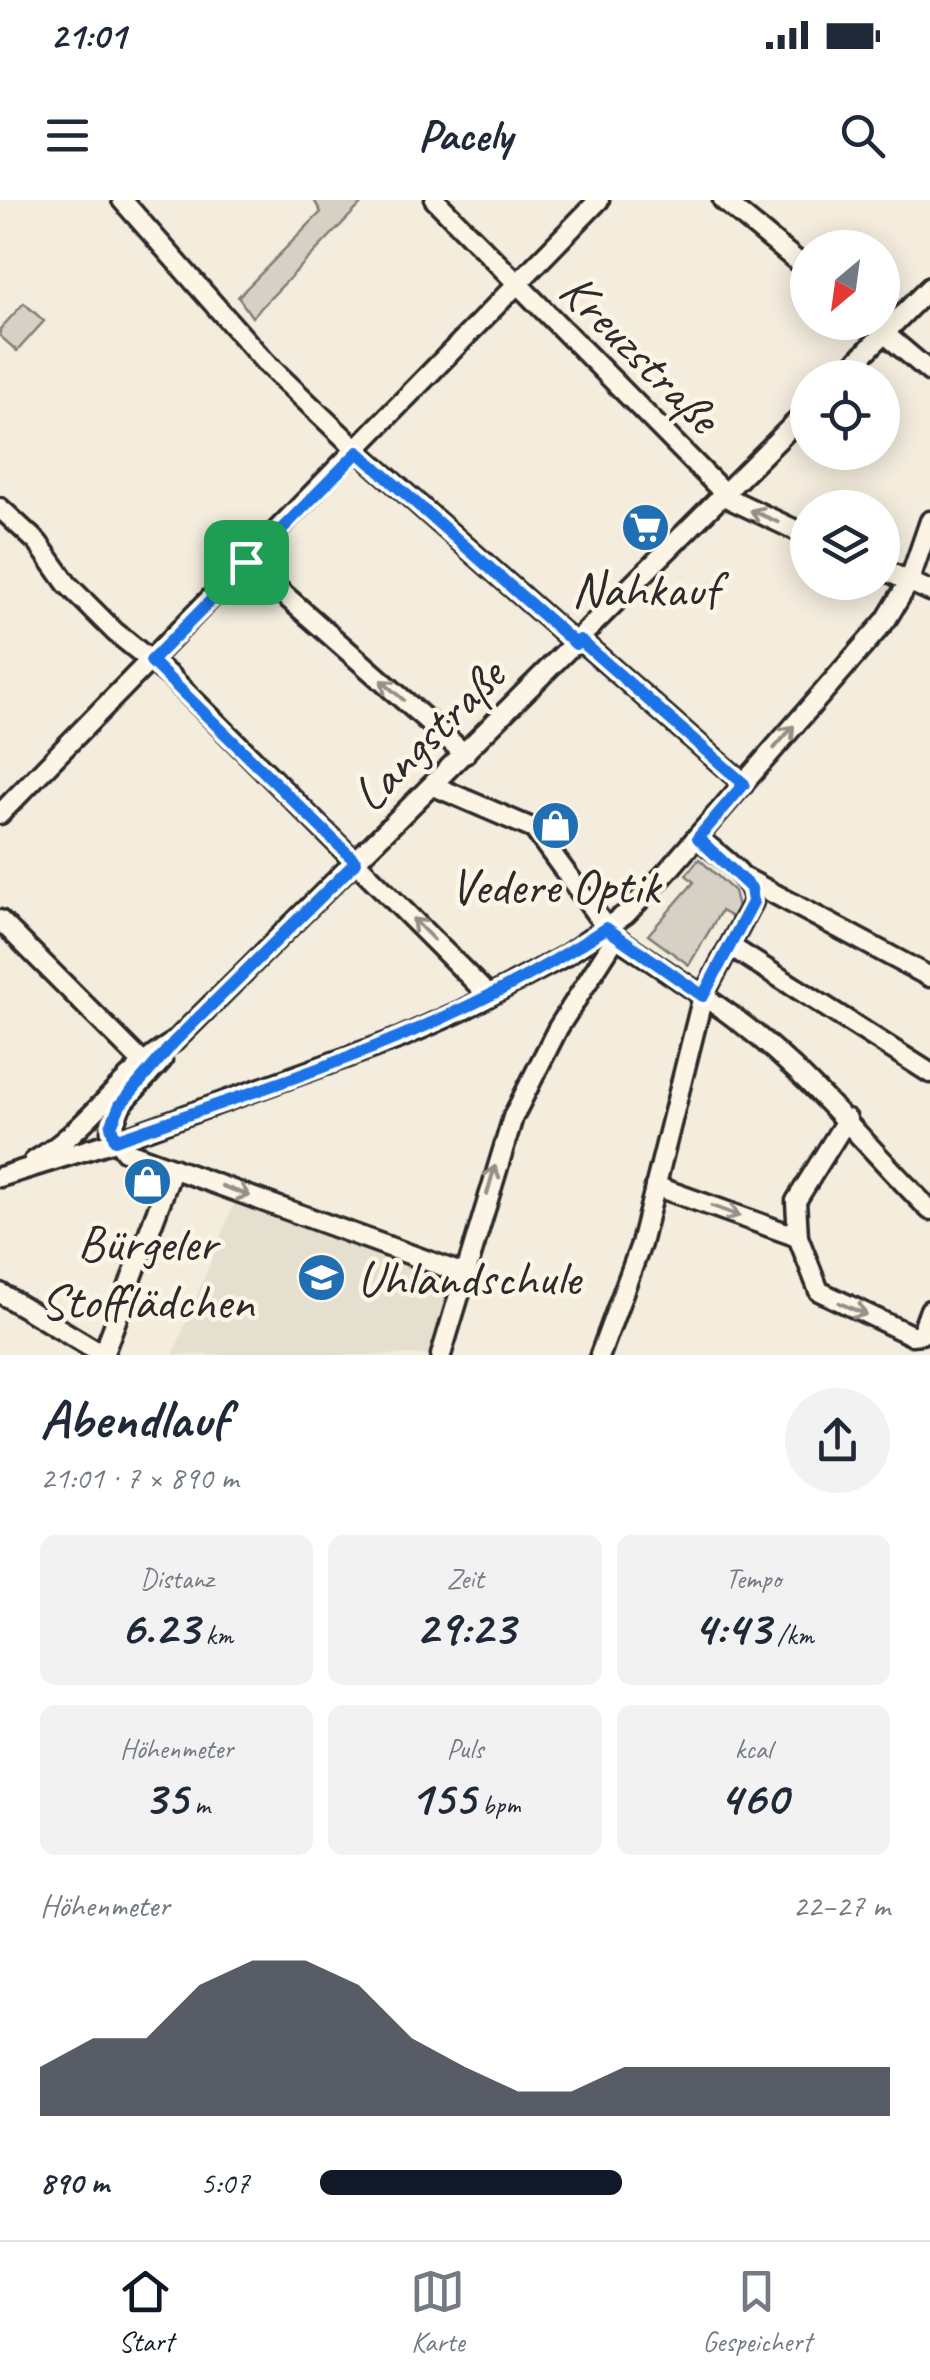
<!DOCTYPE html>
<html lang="de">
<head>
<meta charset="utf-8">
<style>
	:root { --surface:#fff; --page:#f2f2f3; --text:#1f2937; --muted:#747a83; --line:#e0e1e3; --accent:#111827 }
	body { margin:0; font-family:Caveat,sans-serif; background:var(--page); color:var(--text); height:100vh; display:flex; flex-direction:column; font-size:38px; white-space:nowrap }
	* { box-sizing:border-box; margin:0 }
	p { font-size:32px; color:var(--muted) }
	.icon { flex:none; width:55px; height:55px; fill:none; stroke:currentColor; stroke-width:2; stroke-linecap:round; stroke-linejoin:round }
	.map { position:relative; height:1155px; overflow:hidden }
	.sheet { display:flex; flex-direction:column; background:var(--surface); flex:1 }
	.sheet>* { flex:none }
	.needle { width:65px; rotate:209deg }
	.tools { position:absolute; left:790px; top:30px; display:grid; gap:20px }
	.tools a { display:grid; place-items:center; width:110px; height:110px; border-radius:50%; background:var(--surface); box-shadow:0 5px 25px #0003; font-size:50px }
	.pin { position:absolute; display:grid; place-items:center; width:85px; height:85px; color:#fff; margin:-42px; border-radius:20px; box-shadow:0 5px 15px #0006 }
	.round { display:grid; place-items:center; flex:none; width:105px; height:105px; border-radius:52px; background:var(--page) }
	.overview { display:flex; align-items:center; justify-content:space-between; height:170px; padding:0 40px }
	h1 { font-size:55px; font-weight:700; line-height:75px }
	.figures { display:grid; grid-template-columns:repeat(3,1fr); gap:15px; height:170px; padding:10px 40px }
	.figures div { display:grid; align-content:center; border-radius:15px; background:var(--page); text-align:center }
	.figures b { font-size:50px; font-weight:700 }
	.figures small { font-size:28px; font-weight:400 }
	.figures p { font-size:28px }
	.chart { height:280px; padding:20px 40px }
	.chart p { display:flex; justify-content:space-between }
	.chart svg { width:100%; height:180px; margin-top:10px; fill:var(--accent); opacity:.7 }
	ul { padding:0 40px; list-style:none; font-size:32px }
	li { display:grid; grid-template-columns:160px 120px 1fr; align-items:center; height:75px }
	li i { height:25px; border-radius:12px; background:var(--accent) }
	.status { display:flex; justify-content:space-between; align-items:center; height:70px; padding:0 50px; background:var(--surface); direction:ltr }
	.status svg { height:28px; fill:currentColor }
	header { display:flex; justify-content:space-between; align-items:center; height:130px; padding:0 40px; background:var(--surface); font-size:45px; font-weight:700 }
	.tab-bar { display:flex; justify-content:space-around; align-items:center; height:140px; border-top:2px solid var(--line); background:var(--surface); font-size:28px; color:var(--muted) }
	.tab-bar a { display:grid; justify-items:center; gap:5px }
	.tab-bar .on { color:var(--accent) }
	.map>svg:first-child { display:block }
	.built { fill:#e5dfd0 }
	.park { fill:#d6d1c4; stroke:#807e78; stroke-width:2.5 }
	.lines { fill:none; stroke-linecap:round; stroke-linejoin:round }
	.street-casing { stroke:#2b2b2b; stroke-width:25 }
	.street { stroke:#fcf5e5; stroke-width:18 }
	.oneway { stroke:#949088 }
	.route-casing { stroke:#fff; stroke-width:20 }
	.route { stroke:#1a73e8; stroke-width:12 }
	.labels { text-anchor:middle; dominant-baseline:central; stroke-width:9; stroke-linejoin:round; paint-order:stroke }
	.street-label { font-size:50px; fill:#2b2b2b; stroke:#fcf5e5 }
	.poi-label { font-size:50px; fill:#2b2b2b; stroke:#fcf5e5 }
</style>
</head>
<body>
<div class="status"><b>21:01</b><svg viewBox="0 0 49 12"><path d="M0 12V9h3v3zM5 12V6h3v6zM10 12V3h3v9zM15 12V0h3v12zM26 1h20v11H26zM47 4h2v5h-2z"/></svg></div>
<header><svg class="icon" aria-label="menu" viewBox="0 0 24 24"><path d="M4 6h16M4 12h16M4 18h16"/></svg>Pacely<svg class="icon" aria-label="search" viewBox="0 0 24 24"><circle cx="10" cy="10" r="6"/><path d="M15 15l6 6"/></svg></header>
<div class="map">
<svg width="930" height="1155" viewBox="0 0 930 1155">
	<rect width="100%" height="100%" fill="#f4edde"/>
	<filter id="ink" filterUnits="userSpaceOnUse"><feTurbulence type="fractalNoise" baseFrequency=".01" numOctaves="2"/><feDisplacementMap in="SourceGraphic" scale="20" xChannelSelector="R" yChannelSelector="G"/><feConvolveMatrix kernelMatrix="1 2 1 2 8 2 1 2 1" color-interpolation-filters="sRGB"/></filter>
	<g filter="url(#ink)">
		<!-- built -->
		<path class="built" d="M 235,1001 L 444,1079 L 448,1089 L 431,1155 L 173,1155 Z"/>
		<!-- park -->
		<path class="park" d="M 314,0 L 365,0 L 252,117 L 238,97 L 321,12 Z
			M 24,103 L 44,121 L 17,151 L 0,136 L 0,129 Z
			M 699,659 L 734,691 L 738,707 L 732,717 L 721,711 L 689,765 L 648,735 L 694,682 L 686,675 Z"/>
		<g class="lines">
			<defs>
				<path id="street" d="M 122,0 L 265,162 L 358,251 L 576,444
					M 435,0 L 730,299 L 808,336
					M 723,0 L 808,70
					M 871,122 L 930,172
					M 840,178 L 930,87
					M 0,308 L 38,343 L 67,384 L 115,432 L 171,477 L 489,796
					M 247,362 L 465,554
					M 882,369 L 930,391
					M 580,440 L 744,584
					M 434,586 L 534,629 L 610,733 L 703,796 L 753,702 C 752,675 717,654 698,638
					M 0,614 L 599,0
					M 745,678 L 930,777
					M 0,720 L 151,871
					M 730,746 L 930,873
					M 162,860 L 121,905 L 111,931 L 125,951 L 464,1074
					M 847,919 L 796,1001 L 798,1037 L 819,1091 L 911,1135 L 921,1134 L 930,1110
					M 34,961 C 88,931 120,873 174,842 L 808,210
					M 0,977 L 115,941 L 400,838 L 461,811 L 565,756 L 626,714 L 664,675 L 886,420 L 909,382 L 930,321
					M 655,986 L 798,1037
					M 0,1093 L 103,1155
					M 103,1155 L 173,968
					M 441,1155 L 513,917 L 558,828 L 616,737
					M 600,1155 L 641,1044 L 703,796 C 794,854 855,935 930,1010"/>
			</defs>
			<!-- street casing -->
			<use href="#street" class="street-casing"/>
			<!-- street -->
			<use href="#street" class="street"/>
		</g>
		<!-- one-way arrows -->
		<defs><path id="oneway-shaft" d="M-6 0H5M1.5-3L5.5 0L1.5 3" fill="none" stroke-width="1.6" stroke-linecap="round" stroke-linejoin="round" transform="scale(2.5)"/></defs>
		<g class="oneway">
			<use href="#oneway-shaft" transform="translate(764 316) rotate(-156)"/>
			<use href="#oneway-shaft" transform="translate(392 490) rotate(-139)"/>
			<use href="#oneway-shaft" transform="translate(784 537) rotate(-49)"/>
			<use href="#oneway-shaft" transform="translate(423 729) rotate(-135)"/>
			<use href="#oneway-shaft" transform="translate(491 980) rotate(-74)"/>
			<use href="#oneway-shaft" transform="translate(236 991) rotate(20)"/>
			<use href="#oneway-shaft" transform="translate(726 1011) rotate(20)"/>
			<use href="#oneway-shaft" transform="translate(853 1109) rotate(24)"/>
		</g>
	</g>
	<g class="lines" filter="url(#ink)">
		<defs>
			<path id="route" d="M 358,252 L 576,444 L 580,440 L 744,584 L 698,638 L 751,688 L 753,702 L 703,796 L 606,728 C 457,829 283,881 115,940 L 111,926 L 120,905 L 174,842 L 356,662 L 151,461 Z"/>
		</defs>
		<!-- route casing -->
		<use href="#route" class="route-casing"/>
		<!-- route -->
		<use href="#route" class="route"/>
	</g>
	<!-- icons -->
	<defs>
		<symbol id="supermarket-disc" viewBox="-11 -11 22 22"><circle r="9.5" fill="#1f6fb2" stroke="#fcf5e5"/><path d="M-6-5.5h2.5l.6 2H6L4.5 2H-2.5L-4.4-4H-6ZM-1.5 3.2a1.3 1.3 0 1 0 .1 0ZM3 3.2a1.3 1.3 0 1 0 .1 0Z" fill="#fff"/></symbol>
		<symbol id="shop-disc" viewBox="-11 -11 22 22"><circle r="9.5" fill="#1f6fb2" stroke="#fcf5e5"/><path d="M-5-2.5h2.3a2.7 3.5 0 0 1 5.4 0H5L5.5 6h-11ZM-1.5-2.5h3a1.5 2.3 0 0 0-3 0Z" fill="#fff"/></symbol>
		<symbol id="school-disc" viewBox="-11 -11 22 22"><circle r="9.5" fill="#1f6fb2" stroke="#fcf5e5"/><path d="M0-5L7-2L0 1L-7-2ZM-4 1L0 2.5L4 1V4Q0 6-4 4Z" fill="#fff"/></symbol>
	</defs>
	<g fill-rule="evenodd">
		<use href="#supermarket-disc" x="618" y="300" width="55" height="55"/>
		<use href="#shop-disc" x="528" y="598" width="55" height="55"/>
		<use href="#shop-disc" x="120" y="954" width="55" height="55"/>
		<use href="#school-disc" x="294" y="1050" width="55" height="55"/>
	</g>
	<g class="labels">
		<!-- street labels -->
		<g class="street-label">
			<text transform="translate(640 153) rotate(45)">Kreuzstraße</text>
			<text transform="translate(428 535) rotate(-45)">Langstraße</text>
		</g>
		<!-- poi labels -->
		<g class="poi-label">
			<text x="645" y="389">Nahkauf</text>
			<text x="555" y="686">Vedere Optik</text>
			<text x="147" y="1043">Bürgeler<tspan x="147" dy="58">Stofflädchen</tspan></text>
			<text x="357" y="1078" text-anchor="start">Uhlandschule</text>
		</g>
	</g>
</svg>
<div class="tools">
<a><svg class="needle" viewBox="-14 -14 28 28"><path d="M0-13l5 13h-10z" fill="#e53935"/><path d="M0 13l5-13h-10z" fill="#747a83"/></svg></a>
<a><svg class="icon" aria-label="locate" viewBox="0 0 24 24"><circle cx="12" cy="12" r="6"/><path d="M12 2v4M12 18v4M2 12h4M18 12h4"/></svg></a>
<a><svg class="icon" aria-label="layers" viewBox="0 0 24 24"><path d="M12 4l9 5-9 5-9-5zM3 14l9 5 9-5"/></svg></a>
</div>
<div class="pin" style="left:246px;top:362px;background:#1e9e55"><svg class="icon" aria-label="arrive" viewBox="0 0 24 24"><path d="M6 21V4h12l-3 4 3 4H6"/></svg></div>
</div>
<section class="sheet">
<div class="overview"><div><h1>Abendlauf</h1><p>21:01 · 7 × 890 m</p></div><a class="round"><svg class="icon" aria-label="share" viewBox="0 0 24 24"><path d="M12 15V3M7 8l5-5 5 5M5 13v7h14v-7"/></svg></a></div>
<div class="figures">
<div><p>Distanz</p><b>6.23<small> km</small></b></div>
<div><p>Zeit</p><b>29:23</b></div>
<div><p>Tempo</p><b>4:43<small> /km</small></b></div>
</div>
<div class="figures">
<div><p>Höhenmeter</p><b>35<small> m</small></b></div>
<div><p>Puls</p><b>155<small> bpm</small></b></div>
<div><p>kcal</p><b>460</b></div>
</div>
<div class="chart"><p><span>Höhenmeter</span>22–27 m</p>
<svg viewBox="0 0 160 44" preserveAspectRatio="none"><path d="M0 44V32L10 25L20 25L30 12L40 6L50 6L60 12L70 25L80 32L90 38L100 38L110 32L120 32L130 32L140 32L150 32L160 32V44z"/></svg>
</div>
<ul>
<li><b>890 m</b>5:07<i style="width:53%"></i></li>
</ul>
</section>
<nav class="tab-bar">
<a class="on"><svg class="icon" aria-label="home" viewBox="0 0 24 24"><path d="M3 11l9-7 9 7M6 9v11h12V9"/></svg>Start</a>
<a><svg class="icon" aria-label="map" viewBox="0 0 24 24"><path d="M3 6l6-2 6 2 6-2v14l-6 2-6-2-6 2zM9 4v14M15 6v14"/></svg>Karte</a>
<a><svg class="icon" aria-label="saved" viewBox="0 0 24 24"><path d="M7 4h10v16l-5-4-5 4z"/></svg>Gespeichert</a>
</nav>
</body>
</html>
